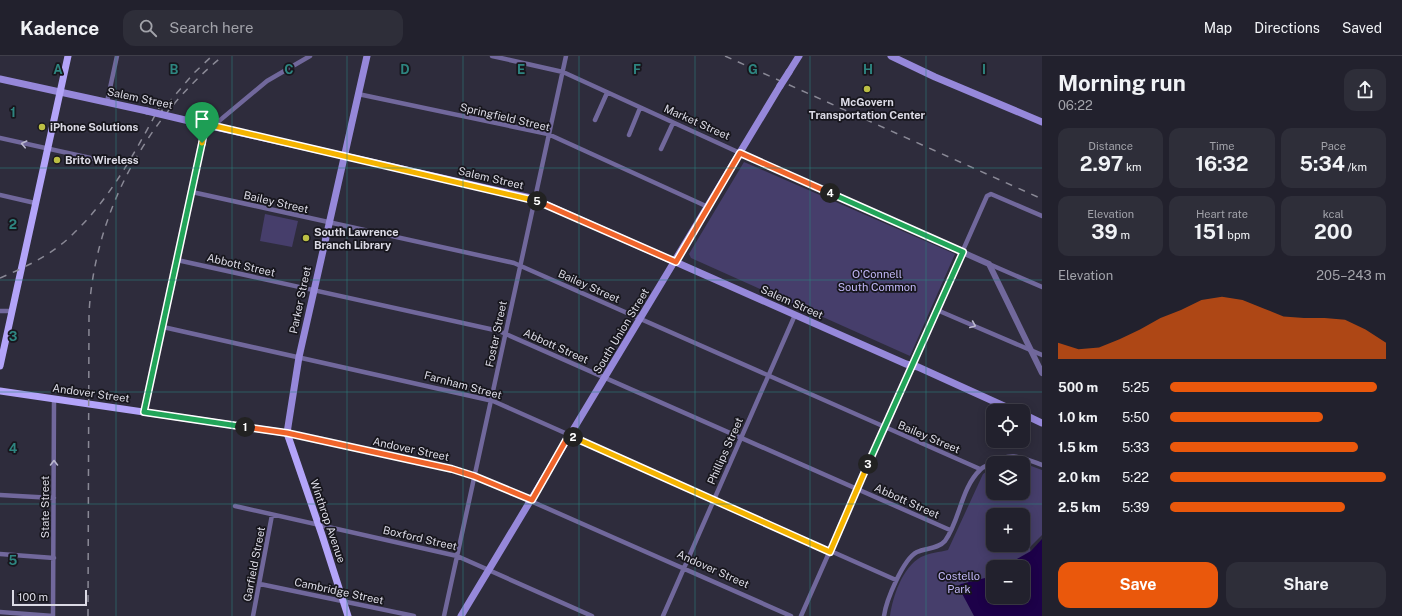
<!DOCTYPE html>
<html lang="en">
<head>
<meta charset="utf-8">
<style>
	:root { --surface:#22212d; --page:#2e2e39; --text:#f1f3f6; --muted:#a2a3aa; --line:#3f3e49; --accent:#ea580c }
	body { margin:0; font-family:"Public Sans",sans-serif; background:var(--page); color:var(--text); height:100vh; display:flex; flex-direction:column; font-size:15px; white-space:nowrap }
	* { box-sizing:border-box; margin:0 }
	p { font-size:13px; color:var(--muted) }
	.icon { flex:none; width:22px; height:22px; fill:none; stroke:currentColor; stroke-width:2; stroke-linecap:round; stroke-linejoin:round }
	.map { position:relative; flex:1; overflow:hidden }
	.drawer { display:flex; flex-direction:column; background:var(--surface); width:360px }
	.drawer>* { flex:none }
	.controls { position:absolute; left:986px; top:348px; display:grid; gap:8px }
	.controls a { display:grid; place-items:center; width:44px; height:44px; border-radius:8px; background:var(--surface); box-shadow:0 2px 10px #0003,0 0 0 1px var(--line); font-size:20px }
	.scale { position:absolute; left:12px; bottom:10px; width:75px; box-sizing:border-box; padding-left:4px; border:2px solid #dbdae5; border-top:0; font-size:11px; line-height:14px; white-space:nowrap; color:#dbdae5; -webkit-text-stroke:3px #17161d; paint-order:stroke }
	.pin { position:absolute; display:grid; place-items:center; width:34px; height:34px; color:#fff; margin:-41px -17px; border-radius:50% 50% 50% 0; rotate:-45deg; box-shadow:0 0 4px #0007 }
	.pin .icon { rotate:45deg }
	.km { position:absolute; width:20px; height:20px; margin:-10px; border-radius:50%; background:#222; color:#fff; font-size:11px; line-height:20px; text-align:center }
	.round { display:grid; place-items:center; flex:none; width:42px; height:42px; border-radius:12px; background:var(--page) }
	.head { display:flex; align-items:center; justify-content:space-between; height:68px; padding:0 16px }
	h1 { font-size:22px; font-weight:700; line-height:30px }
	.metrics { display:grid; grid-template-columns:repeat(3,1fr); gap:6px; height:68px; padding:4px 16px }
	.metrics div { display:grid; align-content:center; border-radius:10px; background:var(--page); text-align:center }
	.metrics b { font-size:20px; font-weight:700 }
	.metrics small { font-size:11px; font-weight:400 }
	.metrics p { font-size:11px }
	.chart { height:112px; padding:8px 16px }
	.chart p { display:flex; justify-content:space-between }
	.chart svg { width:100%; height:72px; margin-top:4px; fill:var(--accent); opacity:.7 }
	.button { display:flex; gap:8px; margin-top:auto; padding:8px 16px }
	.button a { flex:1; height:46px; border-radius:12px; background:var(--accent); color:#fff; font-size:16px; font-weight:700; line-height:46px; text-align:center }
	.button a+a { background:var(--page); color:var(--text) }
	ul { padding:0 16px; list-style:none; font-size:13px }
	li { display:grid; grid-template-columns:64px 48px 1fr; align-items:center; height:30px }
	li i { height:10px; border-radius:5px; background:var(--accent) }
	header { display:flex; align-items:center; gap:24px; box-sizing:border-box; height:56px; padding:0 20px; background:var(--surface); border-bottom:1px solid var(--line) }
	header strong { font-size:19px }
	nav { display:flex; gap:22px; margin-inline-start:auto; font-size:14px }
	.search { width:280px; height:36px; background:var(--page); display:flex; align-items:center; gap:10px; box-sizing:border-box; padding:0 14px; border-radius:12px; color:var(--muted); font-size:15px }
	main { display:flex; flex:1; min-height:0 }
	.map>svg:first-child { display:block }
	.green { fill:#463e6b; fill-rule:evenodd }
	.water { fill:#1d0149 }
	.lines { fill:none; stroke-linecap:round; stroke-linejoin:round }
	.minor { stroke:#71689c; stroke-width:4.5 }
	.tertiary { stroke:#71689c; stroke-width:6 }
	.secondary { stroke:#9688da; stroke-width:7 }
	.primary { stroke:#b3a4f9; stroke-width:7 }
	.rail { stroke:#8a8996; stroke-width:1.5; stroke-dasharray:7 7; stroke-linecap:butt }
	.secondary-bridge { stroke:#9688da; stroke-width:7 }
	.oneway { stroke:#bbb8cf }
	.split-1-casing { stroke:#fff; stroke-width:8 }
	.split-2-casing { stroke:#fff; stroke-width:8 }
	.split-3-casing { stroke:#fff; stroke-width:8 }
	.split-4-casing { stroke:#fff; stroke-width:8 }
	.split-5-casing { stroke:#fff; stroke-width:8 }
	.split-6-casing { stroke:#fff; stroke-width:8 }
	.split-1 { stroke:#22a559; stroke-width:5 }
	.split-2 { stroke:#f0652b; stroke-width:5 }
	.split-3 { stroke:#f5b400; stroke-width:5 }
	.split-4 { stroke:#22a559; stroke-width:5 }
	.split-5 { stroke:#f0652b; stroke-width:5 }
	.split-6 { stroke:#f5b400; stroke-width:5 }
	.grid { fill:none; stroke:#2e8580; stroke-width:1; stroke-opacity:0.55 }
	.poi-dot { fill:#bcbf44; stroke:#17161d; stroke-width:1.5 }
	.labels { text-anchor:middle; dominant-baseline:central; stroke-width:3.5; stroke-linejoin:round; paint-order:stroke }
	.street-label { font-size:11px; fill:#dbdae5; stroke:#17161d }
	.poi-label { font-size:11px; font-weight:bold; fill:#dbdae5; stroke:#17161d; text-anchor:start }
	.park-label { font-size:11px; fill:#c1b7f6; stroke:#17161d }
	.grid-label { font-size:13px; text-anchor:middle; font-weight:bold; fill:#2e8580; stroke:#17161d; stroke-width:3.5; stroke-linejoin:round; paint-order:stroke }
</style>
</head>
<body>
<header>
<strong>Kadence</strong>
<div class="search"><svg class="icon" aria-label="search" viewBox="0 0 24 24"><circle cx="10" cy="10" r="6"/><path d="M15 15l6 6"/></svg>Search here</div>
<nav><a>Map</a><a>Directions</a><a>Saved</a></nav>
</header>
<main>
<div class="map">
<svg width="1042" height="560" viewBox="0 0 1042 560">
	<rect width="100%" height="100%" fill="#2e2c3c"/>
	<!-- green -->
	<path class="green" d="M 744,106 L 955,198 L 910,300 L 691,202 L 689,198 Z
		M 265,158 L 298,165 L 292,191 L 260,185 Z
		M 1023,407 L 1042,414 L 1042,479 L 1030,491 L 1031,501 L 1042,526 L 1042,560 L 890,560 C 893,540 902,512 921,501 C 929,497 940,496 948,494 L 983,418 L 993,411 L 993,437 L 1023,437 ZM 993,459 L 1023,459 L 1023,489 L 993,489 ZM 993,511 L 1023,511 L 1023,541 L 993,541 Z"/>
	<!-- water -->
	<path class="water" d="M 1042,483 L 1042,560 L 974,560 L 958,530 L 961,528 L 985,522 L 993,517 L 993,541 L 1023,541 L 1023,511 L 1003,511 L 1031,495 Z"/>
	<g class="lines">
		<!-- minor -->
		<path class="minor" d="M 492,0 L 563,16 L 740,97
			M 358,38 L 548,78 L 708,151
			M 107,46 L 117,0
			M 595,64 L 607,37
			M 213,70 L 267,25 L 310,0
			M 629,79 L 640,52
			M 0,82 L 104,105
			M 661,93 L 673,67
			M 192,136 L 514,207 L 980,413
			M 0,139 L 35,147
			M 177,204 L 499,275 L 950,474
			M 989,208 L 1042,231
			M 937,254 L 1042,299
			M 0,255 L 12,255
			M 163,271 L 493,345 L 896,524
			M 144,356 L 206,68
			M 287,377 L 452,413 L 474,420 L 791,560
			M 0,439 L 54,442
			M 235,450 L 457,500 L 592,560
			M 0,498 L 54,502
			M 260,528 L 414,560
			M 0,556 L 53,560
			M 53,560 L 54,343
			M 253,560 L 272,459
			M 444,560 L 566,0
			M 663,560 L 795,259
			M 801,560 L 987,140 L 991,138 L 1042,160
			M 884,560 C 886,545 903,503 917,496 C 926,492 938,493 945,485 C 960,464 961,432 980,414 C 982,411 987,410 990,408 C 1011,395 1021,401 1042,409"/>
		<!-- tertiary -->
		<path class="tertiary" d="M 740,97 L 989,208 L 1042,317"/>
		<!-- secondary -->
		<path class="secondary" d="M 891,0 L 935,21 L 1042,66
			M 789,16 L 799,0
			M 0,23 L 147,55
			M 202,68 L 531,142 L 906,308 L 918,311 L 1015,355
			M 1023,358 L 1042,367
			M 287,377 L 299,301 L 367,0
			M 461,560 L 780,30"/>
		<!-- primary -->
		<path class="primary" d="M 0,310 L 68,0
			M 0,335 L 287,377 L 322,479 L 348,560"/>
		<!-- rail -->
		<path class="rail" d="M 725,0 L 1042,143
			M 158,59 L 194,17 L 212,0
			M 0,222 C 26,211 53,198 73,178 C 110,143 135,96 159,52
			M 88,560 L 89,258 C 94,159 145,63 223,0"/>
		<!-- secondary-bridge -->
		<path class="secondary-bridge" d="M 780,30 L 789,16
			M 147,55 L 202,68"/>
	</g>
	<!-- one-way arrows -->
	<defs><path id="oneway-chevron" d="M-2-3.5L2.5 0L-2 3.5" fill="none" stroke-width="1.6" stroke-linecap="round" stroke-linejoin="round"/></defs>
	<g class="oneway">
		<use href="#oneway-chevron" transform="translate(24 88) rotate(-167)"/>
		<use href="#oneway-chevron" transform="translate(973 269) rotate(23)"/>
		<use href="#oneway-chevron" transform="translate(54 407) rotate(-90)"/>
	</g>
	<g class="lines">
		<defs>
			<path id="split-1" d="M 202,87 L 144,356 L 245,371"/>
			<path id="split-2" d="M 245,371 L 287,377 L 452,413 L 474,420 L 532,444 L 569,379 L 573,381"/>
			<path id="split-3" d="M 573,381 L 830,496 L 868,408"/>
			<path id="split-4" d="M 830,137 L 963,196 L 868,408"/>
			<path id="split-5" d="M 537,145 L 676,206 L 740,97 L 830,137"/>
			<path id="split-6" d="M 202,87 L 206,68 L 537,145"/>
		</defs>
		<!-- split-1 casing -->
		<use href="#split-1" class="split-1-casing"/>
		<!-- split-2 casing -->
		<use href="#split-2" class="split-2-casing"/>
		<!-- split-3 casing -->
		<use href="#split-3" class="split-3-casing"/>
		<!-- split-4 casing -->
		<use href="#split-4" class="split-4-casing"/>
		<!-- split-5 casing -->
		<use href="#split-5" class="split-5-casing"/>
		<!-- split-6 casing -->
		<use href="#split-6" class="split-6-casing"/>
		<!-- split-1 -->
		<use href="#split-1" class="split-1"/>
		<!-- split-2 -->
		<use href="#split-2" class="split-2"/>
		<!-- split-3 -->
		<use href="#split-3" class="split-3"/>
		<!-- split-4 -->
		<use href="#split-4" class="split-4"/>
		<!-- split-5 -->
		<use href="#split-5" class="split-5"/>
		<!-- split-6 -->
		<use href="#split-6" class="split-6"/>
	</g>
	<!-- grid -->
	<path class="grid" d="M 116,0 L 116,560M 232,0 L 232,560M 347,0 L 347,560M 463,0 L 463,560M 579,0 L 579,560M 695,0 L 695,560M 810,0 L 810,560M 926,0 L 926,560M 0,112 L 1042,112M 0,224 L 1042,224M 0,336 L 1042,336M 0,448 L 1042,448"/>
	<!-- markers -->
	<g class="poi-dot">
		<circle cx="867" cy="33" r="4"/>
		<circle cx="42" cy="71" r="4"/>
		<circle cx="57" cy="104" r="4"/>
		<circle cx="306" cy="182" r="4"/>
	</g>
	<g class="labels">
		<!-- street labels -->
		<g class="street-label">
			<text transform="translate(140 42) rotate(12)">Salem Street</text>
			<text transform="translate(505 61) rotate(13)">Springfield Street</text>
			<text transform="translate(697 66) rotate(24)">Market Street</text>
			<text transform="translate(491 122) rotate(13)">Salem Street</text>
			<text transform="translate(276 146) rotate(13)">Bailey Street</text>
			<text transform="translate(241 209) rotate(13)">Abbott Street</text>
			<text transform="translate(589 230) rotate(24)">Bailey Street</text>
			<text transform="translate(300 244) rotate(-78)">Parker Street</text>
			<text transform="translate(792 246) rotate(24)">Salem Street</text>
			<text transform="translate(621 275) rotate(-59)">South Union Street</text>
			<text transform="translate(496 278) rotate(-78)">Foster Street</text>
			<text transform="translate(556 290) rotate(24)">Abbott Street</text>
			<text transform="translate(463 329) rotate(15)">Farnham Street</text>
			<text transform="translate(91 337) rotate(8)">Andover Street</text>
			<text transform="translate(929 381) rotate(23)">Bailey Street</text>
			<text transform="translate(411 393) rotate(12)">Andover Street</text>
			<text transform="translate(725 395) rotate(-66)">Phillips Street</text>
			<text transform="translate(907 445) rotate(24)">Abbott Street</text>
			<text transform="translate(45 451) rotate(-90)">State Street</text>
			<text transform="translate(328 465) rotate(71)">Winthrop Avenue</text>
			<text transform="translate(420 482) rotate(13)">Boxford Street</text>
			<text transform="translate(254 508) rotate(-79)">Garfield Street</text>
			<text transform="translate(713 513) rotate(24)">Andover Street</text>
			<text transform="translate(339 535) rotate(12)">Cambridge Street</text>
		</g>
		<!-- poi labels -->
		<g class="poi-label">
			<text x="867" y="46" text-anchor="middle">McGovern<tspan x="867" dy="13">Transportation Center</tspan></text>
			<text x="50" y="71">iPhone Solutions</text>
			<text x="65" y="104">Brito Wireless</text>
			<text x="314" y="176">South Lawrence<tspan x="314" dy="13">Branch Library</tspan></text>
		</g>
		<!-- park labels -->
		<g class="park-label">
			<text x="877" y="218">O'Connell<tspan x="877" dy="13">South Common</tspan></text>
			<text x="959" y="520">Costello<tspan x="959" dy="13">Park</tspan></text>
		</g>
	</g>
	<g class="grid-label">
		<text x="58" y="18">A</text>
		<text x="174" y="18">B</text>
		<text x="289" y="18">C</text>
		<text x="405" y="18">D</text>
		<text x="521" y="18">E</text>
		<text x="637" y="18">F</text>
		<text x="753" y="18">G</text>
		<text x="868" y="18">H</text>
		<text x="984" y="18">I</text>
		<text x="13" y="61">1</text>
		<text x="13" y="173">2</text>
		<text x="13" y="285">3</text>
		<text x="13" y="397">4</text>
		<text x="13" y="509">5</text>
	</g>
</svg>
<div class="controls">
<a><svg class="icon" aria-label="locate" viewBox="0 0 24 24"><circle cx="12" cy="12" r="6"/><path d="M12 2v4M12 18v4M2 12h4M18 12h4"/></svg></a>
<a><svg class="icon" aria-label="layers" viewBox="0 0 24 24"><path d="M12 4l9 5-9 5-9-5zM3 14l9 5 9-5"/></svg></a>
<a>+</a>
<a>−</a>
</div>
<div class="scale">100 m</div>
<div class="pin" style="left:202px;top:87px;background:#1e9e55"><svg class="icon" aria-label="arrive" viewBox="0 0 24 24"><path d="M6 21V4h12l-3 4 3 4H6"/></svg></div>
<b class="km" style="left:245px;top:371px">1</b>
<b class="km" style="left:573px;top:381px">2</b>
<b class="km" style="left:868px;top:408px">3</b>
<b class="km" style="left:830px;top:137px">4</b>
<b class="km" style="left:537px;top:145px">5</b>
</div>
<section class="drawer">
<div class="head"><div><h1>Morning run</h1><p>06:22</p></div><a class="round"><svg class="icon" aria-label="share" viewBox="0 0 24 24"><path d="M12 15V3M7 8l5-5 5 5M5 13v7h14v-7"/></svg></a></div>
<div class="metrics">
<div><p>Distance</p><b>2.97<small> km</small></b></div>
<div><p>Time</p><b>16:32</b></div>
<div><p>Pace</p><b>5:34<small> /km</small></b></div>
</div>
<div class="metrics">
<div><p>Elevation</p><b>39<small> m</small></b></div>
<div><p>Heart rate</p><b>151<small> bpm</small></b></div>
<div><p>kcal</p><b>200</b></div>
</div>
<div class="chart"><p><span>Elevation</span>205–243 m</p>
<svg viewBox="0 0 160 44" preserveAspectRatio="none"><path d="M0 44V34L10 38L20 37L30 32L40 26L50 19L60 14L70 8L80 6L90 8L100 13L110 18L120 19L130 19L140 20L150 26L160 34V44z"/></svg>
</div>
<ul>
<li><b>500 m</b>5:25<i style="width:96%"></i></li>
<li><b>1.0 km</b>5:50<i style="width:71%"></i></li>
<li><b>1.5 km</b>5:33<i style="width:87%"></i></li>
<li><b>2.0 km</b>5:22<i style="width:100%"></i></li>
<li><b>2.5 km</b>5:39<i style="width:81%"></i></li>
</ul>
<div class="button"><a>Save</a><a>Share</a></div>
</section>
</main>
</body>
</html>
